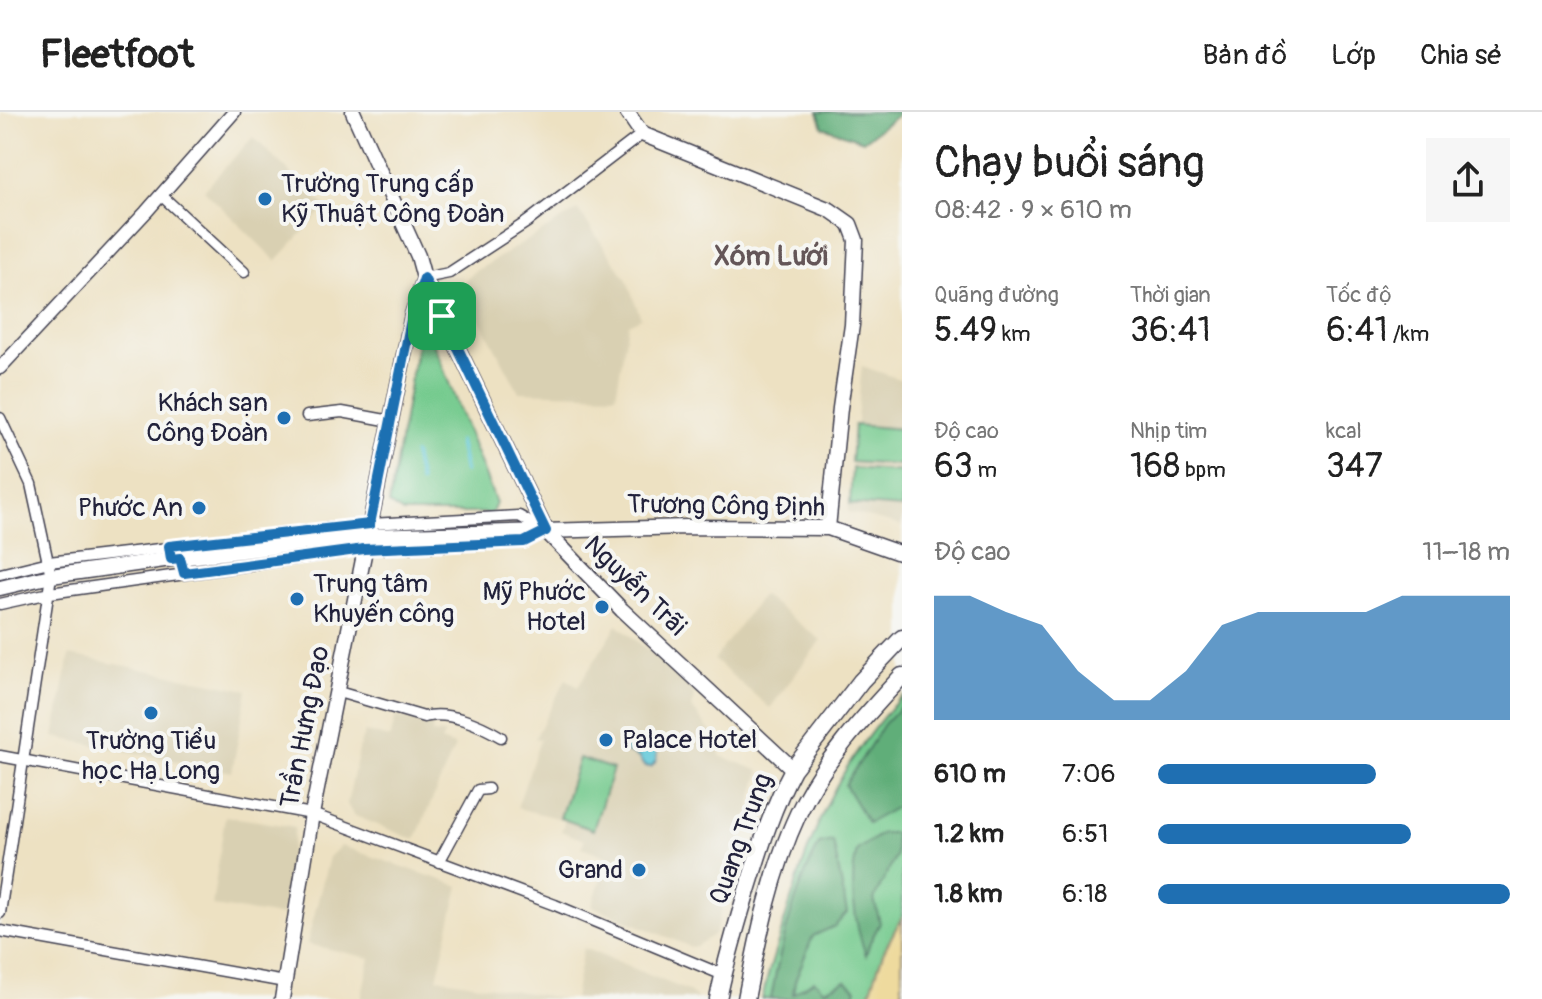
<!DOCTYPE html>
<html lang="vi">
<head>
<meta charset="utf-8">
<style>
	:root { --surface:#fff; --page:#f6f6f6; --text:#222; --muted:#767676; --line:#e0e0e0; --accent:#1f6fb2 }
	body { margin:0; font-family:Pangolin,sans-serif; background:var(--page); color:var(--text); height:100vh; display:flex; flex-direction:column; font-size:30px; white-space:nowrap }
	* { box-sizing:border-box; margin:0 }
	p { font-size:26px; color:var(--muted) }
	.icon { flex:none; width:44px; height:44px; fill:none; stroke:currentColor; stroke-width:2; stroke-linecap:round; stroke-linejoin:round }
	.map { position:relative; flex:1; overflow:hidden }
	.side { display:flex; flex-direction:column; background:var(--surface); width:640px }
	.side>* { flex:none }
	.pin { position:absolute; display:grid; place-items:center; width:68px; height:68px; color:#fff; margin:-34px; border-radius:16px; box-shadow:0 4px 12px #0006 }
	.round { display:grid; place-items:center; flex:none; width:84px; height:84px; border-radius:0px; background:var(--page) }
	.summary { display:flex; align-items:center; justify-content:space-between; height:136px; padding:0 32px }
	h1 { font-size:44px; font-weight:600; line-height:60px }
	.figures { display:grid; grid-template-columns:repeat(3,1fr); gap:12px; height:136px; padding:8px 32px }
	.figures div { display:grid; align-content:center }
	.figures b { font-size:34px; font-weight:600 }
	.figures small { font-size:22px; font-weight:400 }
	.figures p { font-size:22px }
	.chart { height:224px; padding:16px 32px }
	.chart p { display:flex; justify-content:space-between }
	.chart svg { width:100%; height:144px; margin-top:8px; fill:var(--accent); opacity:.7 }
	ul { padding:0 32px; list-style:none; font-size:26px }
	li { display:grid; grid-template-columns:128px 96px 1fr; align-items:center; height:60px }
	li i { height:20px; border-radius:10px; background:var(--accent) }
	header { display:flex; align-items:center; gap:48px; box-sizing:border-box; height:112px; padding:0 40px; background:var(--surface); border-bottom:2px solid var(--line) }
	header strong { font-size:38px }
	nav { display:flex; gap:44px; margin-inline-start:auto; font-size:28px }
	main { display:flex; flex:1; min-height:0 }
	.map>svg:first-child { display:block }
	.built { fill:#d9d0b2 }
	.green { fill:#75ca8e; stroke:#4c7664; stroke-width:2 }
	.forest { fill:#60ae79; stroke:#41685a; stroke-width:2 }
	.sand { fill:#eeda9e; stroke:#887e6c; stroke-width:2 }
	.water { fill:#5dc7d8; stroke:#40748a; stroke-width:2 }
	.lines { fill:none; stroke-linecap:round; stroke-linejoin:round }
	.stream { stroke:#5dc7d8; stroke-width:4 }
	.minor-casing { stroke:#403f4f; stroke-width:13 }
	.tertiary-casing { stroke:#403f4f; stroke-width:15 }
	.secondary-casing { stroke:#403f4f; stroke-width:17 }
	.primary-casing { stroke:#403f4f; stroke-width:19 }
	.minor { stroke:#fff; stroke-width:10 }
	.tertiary { stroke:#fff; stroke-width:12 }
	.secondary { stroke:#fff; stroke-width:14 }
	.primary { stroke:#fff; stroke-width:16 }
	.route-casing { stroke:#fff; stroke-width:16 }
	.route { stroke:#1f6fb2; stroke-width:10 }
	.poi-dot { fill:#1f6fb2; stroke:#f6f6f2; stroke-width:3 }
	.labels { text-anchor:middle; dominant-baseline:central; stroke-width:8; stroke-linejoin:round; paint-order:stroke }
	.poi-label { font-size:26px; fill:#22223b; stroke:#f6f6f2; text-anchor:end }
	.street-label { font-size:26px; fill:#22223b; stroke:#f6f6f2 }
	.neighbourhood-label { font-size:28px; font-weight:bold; fill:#645658; stroke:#f6f6f2 }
</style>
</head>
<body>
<header>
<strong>Fleetfoot</strong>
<nav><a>Bản đồ</a><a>Lớp</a><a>Chia sẻ</a></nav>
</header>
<main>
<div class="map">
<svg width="902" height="887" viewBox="0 0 902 887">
	<rect width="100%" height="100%" fill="#f6f6f2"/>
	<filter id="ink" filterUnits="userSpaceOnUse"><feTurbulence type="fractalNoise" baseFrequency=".0125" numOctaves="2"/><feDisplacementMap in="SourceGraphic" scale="16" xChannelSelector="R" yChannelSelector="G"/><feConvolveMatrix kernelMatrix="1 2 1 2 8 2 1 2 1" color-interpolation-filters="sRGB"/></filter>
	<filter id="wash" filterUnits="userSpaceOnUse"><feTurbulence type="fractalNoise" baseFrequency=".006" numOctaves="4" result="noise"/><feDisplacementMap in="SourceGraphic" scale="32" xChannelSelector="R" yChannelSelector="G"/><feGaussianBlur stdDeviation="1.8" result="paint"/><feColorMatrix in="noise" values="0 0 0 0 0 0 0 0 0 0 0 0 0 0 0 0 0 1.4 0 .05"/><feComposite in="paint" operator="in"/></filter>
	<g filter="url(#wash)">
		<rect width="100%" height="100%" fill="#ede1c2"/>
		<!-- built -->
		<path class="built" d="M 253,25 L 326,95 L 276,149 L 204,78 Z
			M 578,98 L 626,166 L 641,206 L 628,212 L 616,283 L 519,280 L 461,173 L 473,161 Z
			M 862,254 L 902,268 L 902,414 L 848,400 Z
			M 762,483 L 821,528 L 770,596 L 714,548 Z
			M 617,513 L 687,569 L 694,583 L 692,596 L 717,628 L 721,637 L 720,644 L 760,659 L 715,822 L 696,834 L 691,835 L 592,794 L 608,745 L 582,735 L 584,728 L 561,719 L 565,708 L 517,696 L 540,628 L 535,626 L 566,567 L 578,575 Z
			M 70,543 L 247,578 L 232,660 L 54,625 Z
			M 396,604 L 433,613 L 432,621 L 445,622 L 441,629 L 455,634 L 415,728 L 353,703 L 347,692 L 361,629 L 365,620 L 390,626 Z
			M 225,704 L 295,715 L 282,804 L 212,794 Z
			M 341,734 L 459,774 L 437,866 L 565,887 L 361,887 L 370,846 L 307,832 L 329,745 Z
			M 583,836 L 688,879 L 698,887 L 574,887 Z"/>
		<!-- green -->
		<path class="green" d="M 419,220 L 429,220 L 496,391 L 492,401 L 403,401 L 389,392 Z
			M 854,313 L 902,317 L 902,353 L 851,350 Z
			M 852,356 L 902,360 L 902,396 L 850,392 Z
			M 902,584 L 902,805 L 883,841 L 868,887 L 762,887 C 768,859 778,832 786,804 C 813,715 837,653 902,584 Z
			M 579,646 L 613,657 L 593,718 L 560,706 Z"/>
		<!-- forest -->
		<path class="forest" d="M 818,0 L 902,0 L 863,29 L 823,15 Z
			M 902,593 L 902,670 L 900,675 L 902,692 L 868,711 L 845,673 L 884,612 Z
			M 882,721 L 895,721 L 896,743 L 874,787 L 880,811 L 870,830 L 866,843 C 854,811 849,771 857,738 Z
			M 833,729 L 847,801 L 835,814 L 813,824 L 795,869 L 793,882 L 814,868 L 824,878 L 846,868 L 856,877 L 853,887 L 771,887 C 780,835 794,780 819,732 Z"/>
		<!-- sand -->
		<path class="sand" d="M 902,805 L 902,887 L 868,887 L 883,841 Z"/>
		<!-- water -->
		<path class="water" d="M 634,628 L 647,630 L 657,640 L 656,649 L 651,655 L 644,654 L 638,645 L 625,639 L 628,630 Z"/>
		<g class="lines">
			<!-- stream -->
			<path class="stream" d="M 459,329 L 465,359
				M 414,342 L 420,370"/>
		</g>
	</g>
	<g filter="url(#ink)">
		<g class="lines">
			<defs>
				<path id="minor" d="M 161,83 L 244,160
					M 424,166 L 449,161 L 527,110 L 642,22
					M 307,304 L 342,300 L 391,309
					M 0,306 L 31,372 L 51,464 L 0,801
					M 0,462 L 49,450 L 370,412 L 519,404 L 544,418
					M 0,492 L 50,481 L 364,437 L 524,430 L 541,422
					M 335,579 L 424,605 C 448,598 481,613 501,625
					M 0,644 L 312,702 L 555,793 L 723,863
					M 439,750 L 478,678 L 488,677
					M 0,819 L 285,870"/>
				<path id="tertiary" d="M 0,256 L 146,100 L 234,0"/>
				<path id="secondary" d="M 353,0 L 418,144 L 424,166 L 546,419 L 622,498 L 793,657
					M 627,0 L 642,22 L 830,98 L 850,112 L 856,128 L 852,213 L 840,296 L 828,416
					M 0,476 L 51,464 L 171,447 L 369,424 L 687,415 L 828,416 L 902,442
					M 282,887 L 312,702 L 412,203 L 424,166"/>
				<path id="primary" d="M 718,887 C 725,852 735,819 745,785 C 759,740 771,698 793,657 L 861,569 L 902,526
					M 746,887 C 758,825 771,760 798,702 C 822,650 863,606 902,564"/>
			</defs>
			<!-- minor casing -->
			<use href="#minor" class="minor-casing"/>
			<!-- tertiary casing -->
			<use href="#tertiary" class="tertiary-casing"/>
			<!-- secondary casing -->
			<use href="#secondary" class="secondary-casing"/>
			<!-- primary casing -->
			<use href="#primary" class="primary-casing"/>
			<!-- minor -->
			<use href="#minor" class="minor"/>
			<!-- tertiary -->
			<use href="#tertiary" class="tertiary"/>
			<!-- secondary -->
			<use href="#secondary" class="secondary"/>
			<!-- primary -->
			<use href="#primary" class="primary"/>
		</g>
	</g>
	<g class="lines" filter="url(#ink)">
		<defs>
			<path id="route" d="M 424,166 L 546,419 L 524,430 L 364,437 L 184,461 L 180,446 L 171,447 L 169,434 L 370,412 L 412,203 Z"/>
		</defs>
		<!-- route casing -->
		<use href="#route" class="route-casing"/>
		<!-- route -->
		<use href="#route" class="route"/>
	</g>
	<!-- markers -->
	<g class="poi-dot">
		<circle cx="265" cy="87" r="8"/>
		<circle cx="284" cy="306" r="8"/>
		<circle cx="199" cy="396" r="8"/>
		<circle cx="297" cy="487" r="8"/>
		<circle cx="602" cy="495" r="8"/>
		<circle cx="151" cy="601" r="8"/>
		<circle cx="606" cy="628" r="8"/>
		<circle cx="639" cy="758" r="8"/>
	</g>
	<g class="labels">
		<!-- poi labels -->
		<g class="poi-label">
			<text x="281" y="72" text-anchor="start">Trường Trung cấp<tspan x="281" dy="30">Kỹ Thuật Công Đoàn</tspan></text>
			<text x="268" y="291">Khách sạn<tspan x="268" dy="30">Công Đoàn</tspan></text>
			<text x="183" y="396">Phước An</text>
			<text x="313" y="472" text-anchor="start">Trung tâm<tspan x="313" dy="30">Khuyến công</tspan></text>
			<text x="586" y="480">Mỹ Phước<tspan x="586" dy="30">Hotel</tspan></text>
			<text x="622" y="628" text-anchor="start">Palace Hotel</text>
			<text x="151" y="629" text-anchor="middle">Trường Tiểu<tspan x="151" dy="30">học Hạ Long</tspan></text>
			<text x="623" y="758">Grand</text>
		</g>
		<!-- street labels -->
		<g class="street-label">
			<text transform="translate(726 394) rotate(1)">Trương Công Định</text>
			<text transform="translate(635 474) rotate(44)">Nguyễn Trãi</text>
			<text transform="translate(305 615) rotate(-79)">Trần Hưng Đạo</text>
			<text transform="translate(741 727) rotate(-70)">Quang Trung</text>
		</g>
		<!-- neighbourhood labels -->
		<g class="neighbourhood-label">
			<text x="771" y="144">Xóm Lưới</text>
		</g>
	</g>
</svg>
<div class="pin" style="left:442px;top:204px;background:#1e9e55"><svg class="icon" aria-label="arrive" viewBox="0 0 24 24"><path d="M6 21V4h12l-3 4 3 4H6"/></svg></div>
</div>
<section class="side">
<div class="summary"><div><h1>Chạy buổi sáng</h1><p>08:42 · 9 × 610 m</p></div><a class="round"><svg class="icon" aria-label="share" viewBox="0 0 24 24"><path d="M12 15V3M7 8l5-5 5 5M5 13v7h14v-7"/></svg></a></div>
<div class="figures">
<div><p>Quãng đường</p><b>5.49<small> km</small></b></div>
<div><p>Thời gian</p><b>36:41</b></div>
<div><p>Tốc độ</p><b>6:41<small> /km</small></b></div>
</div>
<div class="figures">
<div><p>Độ cao</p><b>63<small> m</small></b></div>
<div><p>Nhịp tim</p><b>168<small> bpm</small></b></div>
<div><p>kcal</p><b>347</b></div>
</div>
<div class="chart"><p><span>Độ cao</span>11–18 m</p>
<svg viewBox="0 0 160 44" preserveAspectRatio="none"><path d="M0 44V6L10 6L20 11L30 15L40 29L50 38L60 38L70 29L80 15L90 11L100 11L110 11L120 11L130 6L140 6L150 6L160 6V44z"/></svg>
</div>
<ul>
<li><b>610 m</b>7:06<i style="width:62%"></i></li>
<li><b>1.2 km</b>6:51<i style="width:72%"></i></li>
<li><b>1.8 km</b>6:18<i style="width:100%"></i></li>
</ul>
</section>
</main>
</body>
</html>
